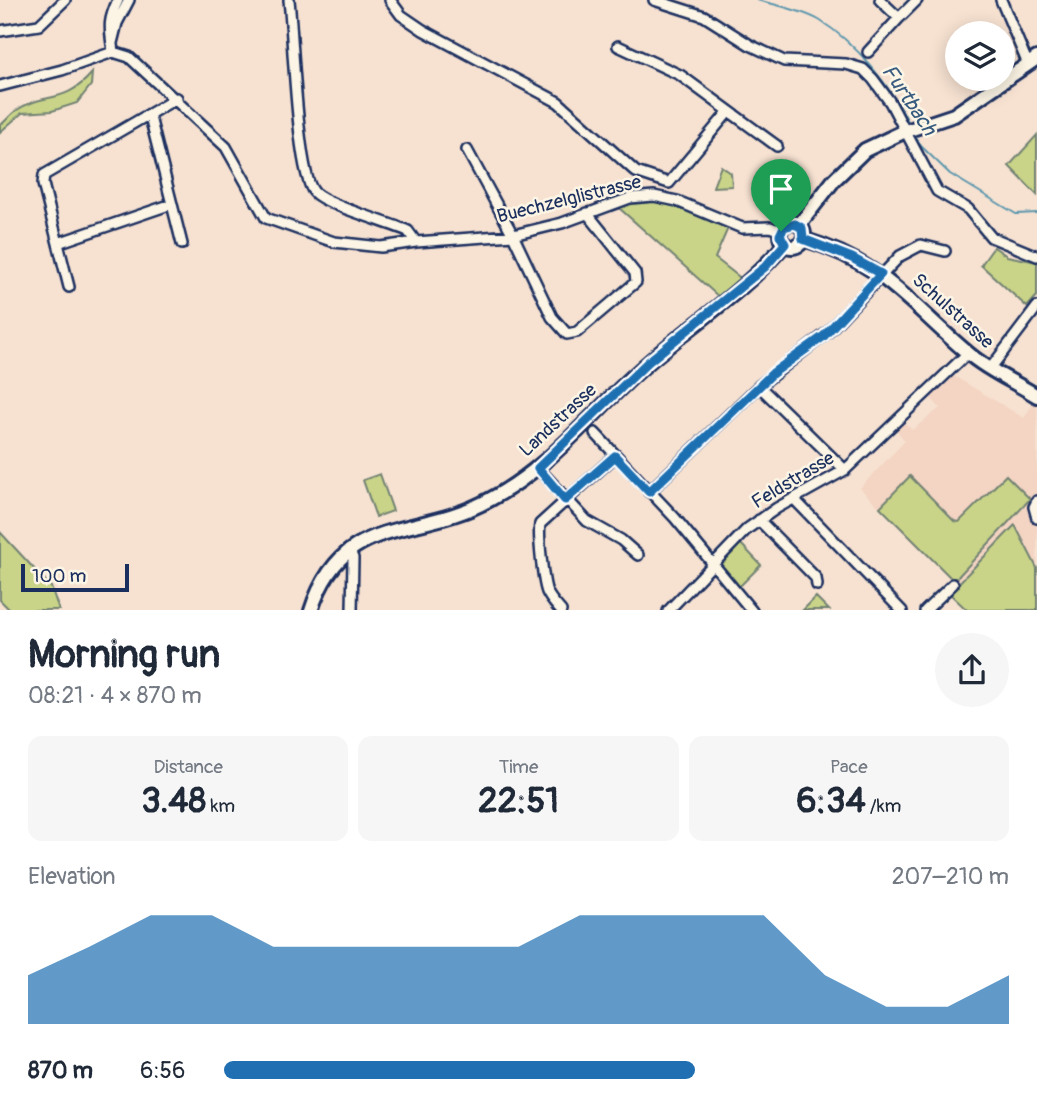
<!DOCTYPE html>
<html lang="en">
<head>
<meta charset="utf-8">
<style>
	:root { --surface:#fff; --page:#f6f6f7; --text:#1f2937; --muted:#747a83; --accent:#1f6fb2 }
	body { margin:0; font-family:Pangolin,sans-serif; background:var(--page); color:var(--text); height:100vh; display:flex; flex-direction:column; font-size:26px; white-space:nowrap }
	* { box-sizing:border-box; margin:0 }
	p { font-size:23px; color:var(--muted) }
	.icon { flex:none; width:38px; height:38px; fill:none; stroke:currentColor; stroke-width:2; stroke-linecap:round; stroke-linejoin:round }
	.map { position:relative; height:610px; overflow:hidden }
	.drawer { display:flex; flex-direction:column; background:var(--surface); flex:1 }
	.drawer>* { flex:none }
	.fabs { position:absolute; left:945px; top:21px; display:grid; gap:14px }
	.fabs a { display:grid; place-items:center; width:70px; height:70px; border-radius:50%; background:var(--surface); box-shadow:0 4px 18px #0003; font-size:35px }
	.scale { position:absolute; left:21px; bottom:18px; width:108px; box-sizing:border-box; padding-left:7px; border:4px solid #1b2f5e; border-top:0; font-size:19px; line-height:24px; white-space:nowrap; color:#1b2f5e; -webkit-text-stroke:5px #fcf5e5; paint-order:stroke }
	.pin { position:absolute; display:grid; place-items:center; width:60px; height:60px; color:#fff; margin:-72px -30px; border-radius:50% 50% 50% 0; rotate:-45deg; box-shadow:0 0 7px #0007 }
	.pin .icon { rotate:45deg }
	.round { display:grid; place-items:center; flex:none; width:74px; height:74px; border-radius:37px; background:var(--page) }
	.head { display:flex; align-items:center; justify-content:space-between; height:119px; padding:0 28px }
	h1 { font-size:38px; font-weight:800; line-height:52px }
	.stats { display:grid; grid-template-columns:repeat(3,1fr); gap:10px; height:119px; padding:7px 28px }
	.stats div { display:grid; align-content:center; border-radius:14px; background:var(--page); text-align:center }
	.stats b { font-size:35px; font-weight:800 }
	.stats small { font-size:19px; font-weight:400 }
	.stats p { font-size:19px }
	.chart { height:196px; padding:14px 28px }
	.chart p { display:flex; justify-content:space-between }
	.chart svg { width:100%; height:126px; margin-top:7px; fill:var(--accent); opacity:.7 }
	ul { padding:0 28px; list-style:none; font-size:23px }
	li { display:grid; grid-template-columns:112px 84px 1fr; align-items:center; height:52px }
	li i { height:18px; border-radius:9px; background:var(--accent) }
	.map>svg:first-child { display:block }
	.built { fill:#f4d4c3 }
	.green { fill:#c9d488; stroke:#728273; stroke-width:2 }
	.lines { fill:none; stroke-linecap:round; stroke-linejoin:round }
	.stream { stroke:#5e97ae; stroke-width:2 }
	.street-casing { stroke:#1b2f5e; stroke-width:14 }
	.secondary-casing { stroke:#1b2f5e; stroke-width:18 }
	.street { stroke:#fcf5e5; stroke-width:9 }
	.secondary { stroke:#fcf5e5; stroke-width:12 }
	.route-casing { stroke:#fff; stroke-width:14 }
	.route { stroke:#1f6fb2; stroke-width:9 }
	.labels { text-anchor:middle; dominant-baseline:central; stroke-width:5; stroke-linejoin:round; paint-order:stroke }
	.street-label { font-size:19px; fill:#1b2f5e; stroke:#fcf5e5 }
	.water-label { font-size:21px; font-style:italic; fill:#375a7f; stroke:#fcf5e5 }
</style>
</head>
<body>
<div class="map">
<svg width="1037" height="611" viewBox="0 0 1037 611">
	<rect width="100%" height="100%" fill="#f7e2d1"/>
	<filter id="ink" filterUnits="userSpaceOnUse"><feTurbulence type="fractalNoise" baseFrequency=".0143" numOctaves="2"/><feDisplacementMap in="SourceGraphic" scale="14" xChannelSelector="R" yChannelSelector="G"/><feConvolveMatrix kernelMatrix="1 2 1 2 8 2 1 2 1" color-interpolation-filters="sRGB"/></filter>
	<g filter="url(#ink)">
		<!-- built -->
		<path class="built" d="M 954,376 L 1024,418 L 1034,402 L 1037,404 L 1037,610 L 967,610 L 957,585 L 860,488 L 905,441 L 895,428 L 903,421 L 912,430 L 940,408 L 931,398 Z"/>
		<!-- green -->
		<path class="green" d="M 92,73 L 91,85 L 77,103 L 52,111 L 22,113 L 0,132 L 0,125 C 7,121 10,114 17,110 C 44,92 65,105 92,73 Z
			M 1037,135 L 1037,195 L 1009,166 Z
			M 721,166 L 731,173 L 732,186 L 713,187 Z
			M 637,200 C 670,201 697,214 728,228 L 715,258 L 743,280 L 720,298 L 618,207 Z
			M 994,247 L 1007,256 L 1037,262 L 1037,296 L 1027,307 L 981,265 Z
			M 380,474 L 393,511 L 376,517 L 363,480 Z
			M 1006,475 L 1030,499 L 954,581 L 880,507 L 910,476 L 954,521 L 959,522 Z
			M 1015,525 L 1037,568 L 1037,610 L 967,610 L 949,593 Z
			M 0,532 L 51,587 L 59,610 L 10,610 L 0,600 Z
			M 740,543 L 761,565 L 739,587 L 720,564 Z
			M 816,597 L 829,610 L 803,610 Z"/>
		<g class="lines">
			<!-- stream -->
			<path class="stream" d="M 757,0 C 776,5 801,10 819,20 C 857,43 890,86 910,125
				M 914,133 L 921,146 L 950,174 L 1016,214 L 1037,213"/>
			<defs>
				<path id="street" d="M 289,0 C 293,33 297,174 314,192 C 325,205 388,222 408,231 L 416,242
					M 390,0 L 401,15 L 423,30 L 558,102 L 636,172 L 669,183
					M 654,0 L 704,16 L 750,45 L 784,61 L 846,64 L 863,69 L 873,79 L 890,102 L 937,191 L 968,209 L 991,237 L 1037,256
					M 880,0 L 899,18 L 917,0
					M 1001,0 L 1027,62
					M 0,31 L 39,25 L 65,0
					M 112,43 L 117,23 L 129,0
					M 618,46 L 680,75 L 729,111
					M 113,52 C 110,28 107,23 118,0
					M 868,52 L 899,18
					M 0,86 L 62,70 L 113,52 L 129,57 L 226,147 L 266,218 L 334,242 L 381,247 L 416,242 L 513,235 L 562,223 L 630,198 L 654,196 L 677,201 L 742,228 L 770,227 L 781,231
					M 150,117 L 182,244
					M 467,150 L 513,235 L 552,317 L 567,334 L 577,332 L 636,282 L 635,273 L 587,213
					M 669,183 L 729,111 L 777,146
					M 58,243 L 172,204
					M 69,287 L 43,184 L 44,175 L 177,98
					M 990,369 L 1037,307
					M 759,386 L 845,470
					M 595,433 L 675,518 L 752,611
					M 538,468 L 587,521 L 621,540 L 638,555
					M 649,492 L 759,386 L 828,332 L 900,256 L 921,245 L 945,251
					M 794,499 L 902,611
					M 1037,501 L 1034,507 L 1037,518
					M 759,520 L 816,578 L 817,585
					M 349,549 L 353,558 L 352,611
					M 561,611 C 556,605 550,599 547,592 C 543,582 538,535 540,524 L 615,456
					M 668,611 L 747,529 L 777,508 L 845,470 L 968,353
					M 925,611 L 953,584"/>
				<path id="secondary" d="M780 235a12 12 0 1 1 24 0a12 12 0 1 1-24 0Z
					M 799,225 L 834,180 L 865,150 L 903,132 L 954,115 L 1037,58
					M 803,239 C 886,264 907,302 969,354 C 989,371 1015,382 1037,396
					M 311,611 C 342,512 416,540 489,500 C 552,467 595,408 649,362 C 694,323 746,290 785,244"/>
			</defs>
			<!-- street casing -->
			<use href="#street" class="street-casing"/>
			<!-- secondary casing -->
			<use href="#secondary" class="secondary-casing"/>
			<!-- street -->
			<use href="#street" class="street"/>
			<!-- secondary -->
			<use href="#secondary" class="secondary"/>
		</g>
	</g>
	<g class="lines" filter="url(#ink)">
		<defs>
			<path id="route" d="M 795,224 L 802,228 L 803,239 L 852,258 L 881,274 L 824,336 L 773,373 L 649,492 L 615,456 L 565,500 L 538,468 L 648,362 L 765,267 L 785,244 L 780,235 L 784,227 Z"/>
		</defs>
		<!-- route casing -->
		<use href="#route" class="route-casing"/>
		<!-- route -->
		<use href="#route" class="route"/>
	</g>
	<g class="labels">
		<!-- street labels -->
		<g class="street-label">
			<text transform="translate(569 199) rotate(-14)">Buechzelglistrasse</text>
			<text transform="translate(953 311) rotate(42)">Schulstrasse</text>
			<text transform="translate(558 420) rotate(-43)">Landstrasse</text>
			<text transform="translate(793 480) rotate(-31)">Feldstrasse</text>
		</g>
		<!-- water labels -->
		<g class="water-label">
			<text transform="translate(909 100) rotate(56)">Furtbach</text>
		</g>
	</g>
</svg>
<div class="fabs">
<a><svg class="icon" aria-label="layers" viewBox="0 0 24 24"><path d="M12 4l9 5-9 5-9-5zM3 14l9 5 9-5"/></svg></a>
</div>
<div class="scale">100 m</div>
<div class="pin" style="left:781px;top:231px;background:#1e9e55"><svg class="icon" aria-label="arrive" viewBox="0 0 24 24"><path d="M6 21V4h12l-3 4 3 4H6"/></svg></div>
</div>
<section class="drawer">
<div class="head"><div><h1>Morning run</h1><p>08:21 · 4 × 870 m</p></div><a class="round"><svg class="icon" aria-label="share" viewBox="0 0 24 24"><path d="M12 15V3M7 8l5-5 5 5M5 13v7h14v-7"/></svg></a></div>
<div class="stats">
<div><p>Distance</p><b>3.48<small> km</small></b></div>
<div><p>Time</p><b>22:51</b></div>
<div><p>Pace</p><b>6:34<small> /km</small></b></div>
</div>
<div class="chart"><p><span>Elevation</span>207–210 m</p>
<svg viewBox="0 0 160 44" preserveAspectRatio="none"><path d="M0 44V27L10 17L20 6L30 6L40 17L50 17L60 17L70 17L80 17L90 6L100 6L110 6L120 6L130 27L140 38L150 38L160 27V44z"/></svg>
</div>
<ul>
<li><b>870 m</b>6:56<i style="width:60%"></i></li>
</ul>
</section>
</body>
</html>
